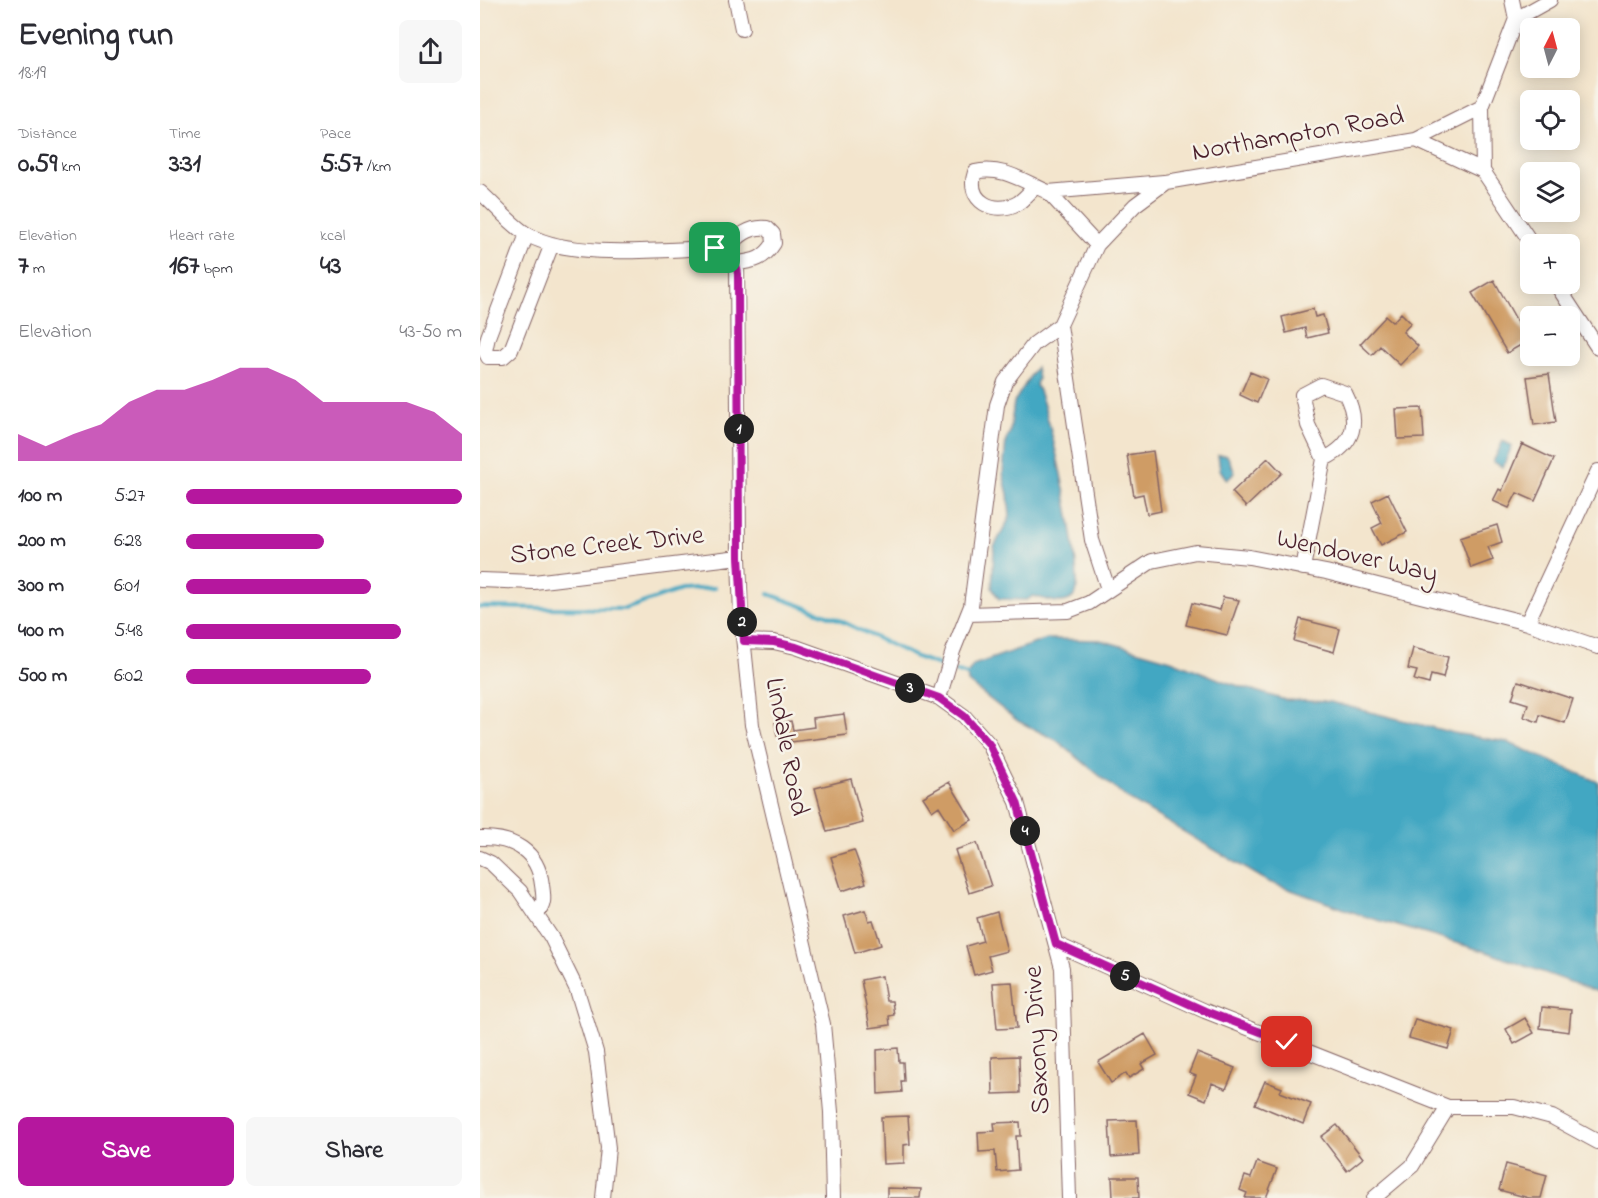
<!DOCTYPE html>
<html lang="en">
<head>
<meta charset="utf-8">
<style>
	:root { --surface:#fff; --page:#f7f7f7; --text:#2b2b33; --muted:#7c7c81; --accent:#b5179e }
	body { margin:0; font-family:"Indie Flower",sans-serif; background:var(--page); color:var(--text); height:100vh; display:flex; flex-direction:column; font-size:22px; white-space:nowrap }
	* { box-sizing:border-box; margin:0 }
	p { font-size:20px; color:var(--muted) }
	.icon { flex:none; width:33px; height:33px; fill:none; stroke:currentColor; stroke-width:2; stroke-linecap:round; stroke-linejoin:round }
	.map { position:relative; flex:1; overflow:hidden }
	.sheet { display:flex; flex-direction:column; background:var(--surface); width:480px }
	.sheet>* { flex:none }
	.needle { width:39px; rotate:6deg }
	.tools { position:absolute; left:1040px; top:18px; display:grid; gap:12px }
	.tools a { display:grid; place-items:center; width:60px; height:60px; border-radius:9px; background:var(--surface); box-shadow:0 3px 15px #0003; font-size:30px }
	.pin { position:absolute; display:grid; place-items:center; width:51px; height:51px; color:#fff; margin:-26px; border-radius:12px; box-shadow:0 3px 9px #0006 }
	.km { position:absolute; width:30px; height:30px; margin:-15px; border-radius:50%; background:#222; color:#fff; font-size:16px; line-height:30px; text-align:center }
	.round { display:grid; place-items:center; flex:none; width:63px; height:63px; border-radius:9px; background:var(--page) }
	.summary { display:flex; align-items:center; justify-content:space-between; height:102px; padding:0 18px }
	h1 { font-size:33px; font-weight:700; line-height:45px }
	.stats { display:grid; grid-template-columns:repeat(3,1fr); gap:9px; height:102px; padding:6px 18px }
	.stats div { display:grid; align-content:center }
	.stats b { font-size:26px; font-weight:700 }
	.stats small { font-size:16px; font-weight:400 }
	.stats p { font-size:16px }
	.chart { height:168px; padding:12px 18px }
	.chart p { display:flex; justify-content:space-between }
	.chart svg { width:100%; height:108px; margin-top:6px; fill:var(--accent); opacity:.7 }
	.cta { display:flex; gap:12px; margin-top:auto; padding:12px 18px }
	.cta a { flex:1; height:69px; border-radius:9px; background:var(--accent); color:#fff; font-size:24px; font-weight:700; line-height:69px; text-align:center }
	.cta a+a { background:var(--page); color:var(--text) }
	ul { padding:0 18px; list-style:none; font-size:20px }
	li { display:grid; grid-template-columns:96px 72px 1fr; align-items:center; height:45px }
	li i { height:15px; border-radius:8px; background:var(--accent) }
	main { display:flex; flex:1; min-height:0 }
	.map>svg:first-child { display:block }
	.water { fill:#42a7c2; stroke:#466376; stroke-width:1.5 }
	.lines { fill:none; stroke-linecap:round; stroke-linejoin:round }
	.stream { stroke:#42a7c2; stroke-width:4 }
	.building { fill:#cf9c65 }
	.minor-casing { stroke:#856464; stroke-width:16 }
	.minor { stroke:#fff; stroke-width:14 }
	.route-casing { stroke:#fff; stroke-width:12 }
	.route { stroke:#b5179e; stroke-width:8 }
	.labels { text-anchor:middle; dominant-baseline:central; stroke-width:5; stroke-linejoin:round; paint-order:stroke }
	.street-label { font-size:27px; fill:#4a1f2b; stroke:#f7f3e8 }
</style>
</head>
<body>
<main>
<section class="sheet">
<div class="summary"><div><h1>Evening run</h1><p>18:19</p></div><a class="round"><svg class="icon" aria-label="share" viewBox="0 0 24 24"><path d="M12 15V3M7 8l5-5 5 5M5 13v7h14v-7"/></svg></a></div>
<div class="stats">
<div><p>Distance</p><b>0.59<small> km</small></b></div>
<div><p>Time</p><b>3:31</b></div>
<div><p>Pace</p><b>5:57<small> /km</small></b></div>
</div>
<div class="stats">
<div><p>Elevation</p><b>7<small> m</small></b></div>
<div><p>Heart rate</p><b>167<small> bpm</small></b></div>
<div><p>kcal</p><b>43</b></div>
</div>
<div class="chart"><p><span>Elevation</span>43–50 m</p>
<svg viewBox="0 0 160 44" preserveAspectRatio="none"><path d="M0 44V33L10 38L20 33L30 29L40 20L50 15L60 15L70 11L80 6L90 6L100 11L110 20L120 20L130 20L140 20L150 24L160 33V44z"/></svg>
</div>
<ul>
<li><b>100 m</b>5:27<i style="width:100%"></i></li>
<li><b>200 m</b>6:28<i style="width:50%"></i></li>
<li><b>300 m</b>6:01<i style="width:67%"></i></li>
<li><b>400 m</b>5:48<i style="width:78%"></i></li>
<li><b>500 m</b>6:02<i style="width:67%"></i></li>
</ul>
<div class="cta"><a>Save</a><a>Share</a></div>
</section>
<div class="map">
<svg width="1118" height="1198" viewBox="0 0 1118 1198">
	<rect width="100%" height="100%" fill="#f7f3e8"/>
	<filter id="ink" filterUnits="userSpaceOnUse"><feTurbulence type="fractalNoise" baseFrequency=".0167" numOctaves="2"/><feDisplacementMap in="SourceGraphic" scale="12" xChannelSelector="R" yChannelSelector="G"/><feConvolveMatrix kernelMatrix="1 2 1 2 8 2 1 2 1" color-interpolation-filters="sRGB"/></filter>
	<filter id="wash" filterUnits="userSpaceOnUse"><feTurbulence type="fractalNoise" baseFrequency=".008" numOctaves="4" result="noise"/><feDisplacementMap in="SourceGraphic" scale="24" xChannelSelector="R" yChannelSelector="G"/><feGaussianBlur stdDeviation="1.35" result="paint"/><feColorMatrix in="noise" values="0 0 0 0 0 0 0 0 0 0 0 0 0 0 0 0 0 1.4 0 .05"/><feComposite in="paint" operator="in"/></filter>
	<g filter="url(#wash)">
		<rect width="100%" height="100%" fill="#f3e5cd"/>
		<!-- water -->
		<path class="water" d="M 556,367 L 558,379 L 556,385 C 569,405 606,579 595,595 C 585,609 564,598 553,596 L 547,600 L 519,599 L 512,588 L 514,547 L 530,517 L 528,494 L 523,474 L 526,440 L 530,432 L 534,402 Z
			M 1023,441 L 1032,446 L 1023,467 L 1013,462 Z
			M 738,455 L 747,455 L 755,473 L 747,480 L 740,470 Z
			M 567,639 L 620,640 L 691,660 L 746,682 L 805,700 L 850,702 L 974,733 L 1027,742 L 1118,782 L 1118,992 L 1007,952 L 884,916 L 789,882 L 648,799 L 576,740 L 538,721 L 488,682 L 487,675 L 493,665 Z"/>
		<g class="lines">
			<!-- stream -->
			<path class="stream" d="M 289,594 L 355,618 L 436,657 L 487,675
				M 0,607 L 145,609 L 200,590 L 235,588"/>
		</g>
		<g id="blocks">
			<!-- building -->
			<path class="building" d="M 1014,280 L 1048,341 L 1027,353 L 992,293 Z
				M 833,309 L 835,317 L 843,315 L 848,333 L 827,338 L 825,328 L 806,333 L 802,317 Z
				M 921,313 L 931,323 L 923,332 L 938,346 L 920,365 L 900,346 L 892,355 L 880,344 L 906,316 L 913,322 Z
				M 770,372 L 787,379 L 777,403 L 760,395 Z
				M 1069,374 L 1076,422 L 1054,425 L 1047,377 Z
				M 942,408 L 944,438 L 918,439 L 916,409 Z
				M 1042,444 L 1074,459 L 1055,501 L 1037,493 L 1029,508 L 1013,501 L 1019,489 L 1022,491 Z
				M 673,451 L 681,511 L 667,514 L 663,494 L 654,496 L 647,455 Z
				M 788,458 L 802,473 L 766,507 L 752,492 Z
				M 908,493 L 927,532 L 901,545 L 892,528 L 902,523 L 892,501 Z
				M 1017,525 L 1022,542 L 1008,547 L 1013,560 L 991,568 L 980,537 Z
				M 743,597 L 759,600 L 747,635 L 706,625 L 712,603 L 740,610 Z
				M 820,619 L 860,629 L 854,652 L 814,641 Z
				M 933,648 L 968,657 L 963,678 L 951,675 L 949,684 L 934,680 L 937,671 L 928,669 Z
				M 1038,681 L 1093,699 L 1085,723 L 1060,715 L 1058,722 L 1044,717 L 1048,704 L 1032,699 Z
				M 364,714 L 367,735 L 311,742 L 310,734 L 297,736 L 295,723 L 311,721 L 313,730 L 334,727 L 333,718 Z
				M 371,779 L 383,823 L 347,832 L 335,788 Z
				M 469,782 L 492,820 L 474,830 L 459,806 L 452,811 L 443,797 Z
				M 497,843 L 511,886 L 489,893 L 475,850 Z
				M 374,850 L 386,883 L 362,891 L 351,857 Z
				M 385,910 L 389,921 L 393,920 L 401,945 L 375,953 L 364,916 Z
				M 517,912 L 527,951 L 508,956 L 512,970 L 494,975 L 486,946 L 503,941 L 497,918 Z
				M 402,976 L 406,1001 L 412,1001 L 414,1015 L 409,1016 L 410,1025 L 390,1028 L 381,980 Z
				M 532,982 L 537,1028 L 517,1029 L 513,983 Z
				M 1062,1007 L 1091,1010 L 1089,1032 L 1060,1028 Z
				M 1045,1018 L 1054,1033 L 1034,1044 L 1026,1029 Z
				M 935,1019 L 974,1030 L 968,1049 L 929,1038 Z
				M 665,1034 L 677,1055 L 661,1064 L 664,1069 L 649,1078 L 646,1073 L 631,1083 L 618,1062 Z
				M 418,1048 L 419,1062 L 423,1062 L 424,1081 L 421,1081 L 422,1092 L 398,1094 L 397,1050 Z
				M 717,1053 L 755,1068 L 746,1089 L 732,1083 L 726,1100 L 709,1093 L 716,1076 L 709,1073 Z
				M 539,1056 L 540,1093 L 513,1094 L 512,1057 Z
				M 785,1081 L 802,1088 L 800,1092 L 831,1104 L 823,1124 L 775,1104 Z
				M 428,1116 L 430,1144 L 424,1145 L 424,1163 L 403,1164 L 401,1117 Z
				M 657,1120 L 659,1155 L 631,1157 L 629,1121 Z
				M 540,1122 L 541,1136 L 536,1136 L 538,1170 L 517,1172 L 515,1151 L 499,1152 L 498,1132 L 515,1131 L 514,1123 Z
				M 857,1125 L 883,1158 L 867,1171 L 841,1137 Z
				M 777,1162 L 797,1169 L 786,1198 L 765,1198 L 767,1193 L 760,1190 L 765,1176 L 771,1178 Z
				M 1026,1164 L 1067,1175 L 1061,1198 L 1049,1198 L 1019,1190 Z
				M 632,1177 L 658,1177 L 659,1198 L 633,1198 Z
				M 407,1188 L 441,1189 L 440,1198 L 407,1198 Z"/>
		</g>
	</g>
	<g filter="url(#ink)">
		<use href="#blocks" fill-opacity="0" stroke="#856464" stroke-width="1.5"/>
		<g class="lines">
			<defs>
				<path id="minor" d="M 256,0 L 262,29
					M 1032,0 L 1036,19
					M 1002,107 L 1003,171 L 1052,244
					M 936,140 L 1003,171
					M 555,187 C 550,192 544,199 538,203 C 514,216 485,201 495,172 C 521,165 545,182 568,192
					M 0,192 C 15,205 31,225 48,235 C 94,260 182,249 235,248 L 245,250 L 257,263
					M 47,234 L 8,337 L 5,351 L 8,357 L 23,357 L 31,350 L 72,244
					M 617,245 L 568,192 L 684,182
					M 245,250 C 258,237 268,226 287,228 L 293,234 L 294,243 C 284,259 275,261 257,263
					M 257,263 L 259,557 L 261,617 L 272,725 L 343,1024 L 351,1112 L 353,1198
					M 1076,284 L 1118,348
					M 580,325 L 612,540 L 628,589
					M 841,385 L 865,393 C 880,422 875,444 844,459 L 828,425 L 822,395 Z
					M 823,568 L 844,459
					M 0,580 L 54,582 L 259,557
					M 488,614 L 588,611 L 609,603 L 672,561 L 716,552 L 769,557 L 846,572 L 1047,623 L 1118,647
					M 1047,623 L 1118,471
					M 264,641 L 294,642 L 316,647 L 459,698 L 484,716 L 509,744 L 537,802 L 582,968 L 589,1198
					M 459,698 L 473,651 L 491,606 L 517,405 L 525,382 L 554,344 L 580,325 L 617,245 L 655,205 L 686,182 L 936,140 L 1002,107 L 1036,19 L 1070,0
					M 0,838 C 33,837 58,851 62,885 C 64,898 65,905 56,915
					M 0,858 L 11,863 L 40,891 L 71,937 L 97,990 L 116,1052 L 128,1148 L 123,1198
					M 576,944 L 725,1011 L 968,1107 L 1034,1107 L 1072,1117 L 1118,1142
					M 894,1198 L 932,1166 L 968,1107"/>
			</defs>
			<!-- minor casing -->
			<use href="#minor" class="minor-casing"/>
			<!-- minor -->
			<use href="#minor" class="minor"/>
		</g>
	</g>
	<g class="lines" filter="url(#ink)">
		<defs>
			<path id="route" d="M 235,248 C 249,251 256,260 258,274 L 259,557 L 264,641 L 294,642 L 316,647 L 459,698 L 484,716 L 509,744 L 537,802 L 576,944 L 725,1011 L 807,1042"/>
		</defs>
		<!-- route casing -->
		<use href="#route" class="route-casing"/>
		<!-- route -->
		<use href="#route" class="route"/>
	</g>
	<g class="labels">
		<!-- street labels -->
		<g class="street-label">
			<text transform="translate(818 135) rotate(-10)">Northampton Road</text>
			<text transform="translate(127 546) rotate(-6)">Stone Creek Drive</text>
			<text transform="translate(877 557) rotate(13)">Wendover Way</text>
			<text transform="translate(306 747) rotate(79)">Lindale Road</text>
			<text transform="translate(558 1040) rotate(-93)">Saxony Drive</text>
		</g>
	</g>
</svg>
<div class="tools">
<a><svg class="needle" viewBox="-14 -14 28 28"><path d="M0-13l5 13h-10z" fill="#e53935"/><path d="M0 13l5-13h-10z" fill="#7c7c81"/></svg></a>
<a><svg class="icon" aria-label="locate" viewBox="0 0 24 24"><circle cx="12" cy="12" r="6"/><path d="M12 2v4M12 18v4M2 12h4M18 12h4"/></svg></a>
<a><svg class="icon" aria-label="layers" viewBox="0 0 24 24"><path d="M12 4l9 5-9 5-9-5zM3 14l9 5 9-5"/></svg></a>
<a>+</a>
<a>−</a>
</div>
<div class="pin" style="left:235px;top:248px;background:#1e9e55"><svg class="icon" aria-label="arrive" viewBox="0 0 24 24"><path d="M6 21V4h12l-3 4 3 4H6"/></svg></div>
<div class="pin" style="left:807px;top:1042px;background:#d93025"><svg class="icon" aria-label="check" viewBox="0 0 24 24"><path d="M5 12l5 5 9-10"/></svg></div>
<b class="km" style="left:259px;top:429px">1</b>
<b class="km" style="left:262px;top:622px">2</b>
<b class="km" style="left:430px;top:688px">3</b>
<b class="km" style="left:545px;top:831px">4</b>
<b class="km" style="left:645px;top:976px">5</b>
</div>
</main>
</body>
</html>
